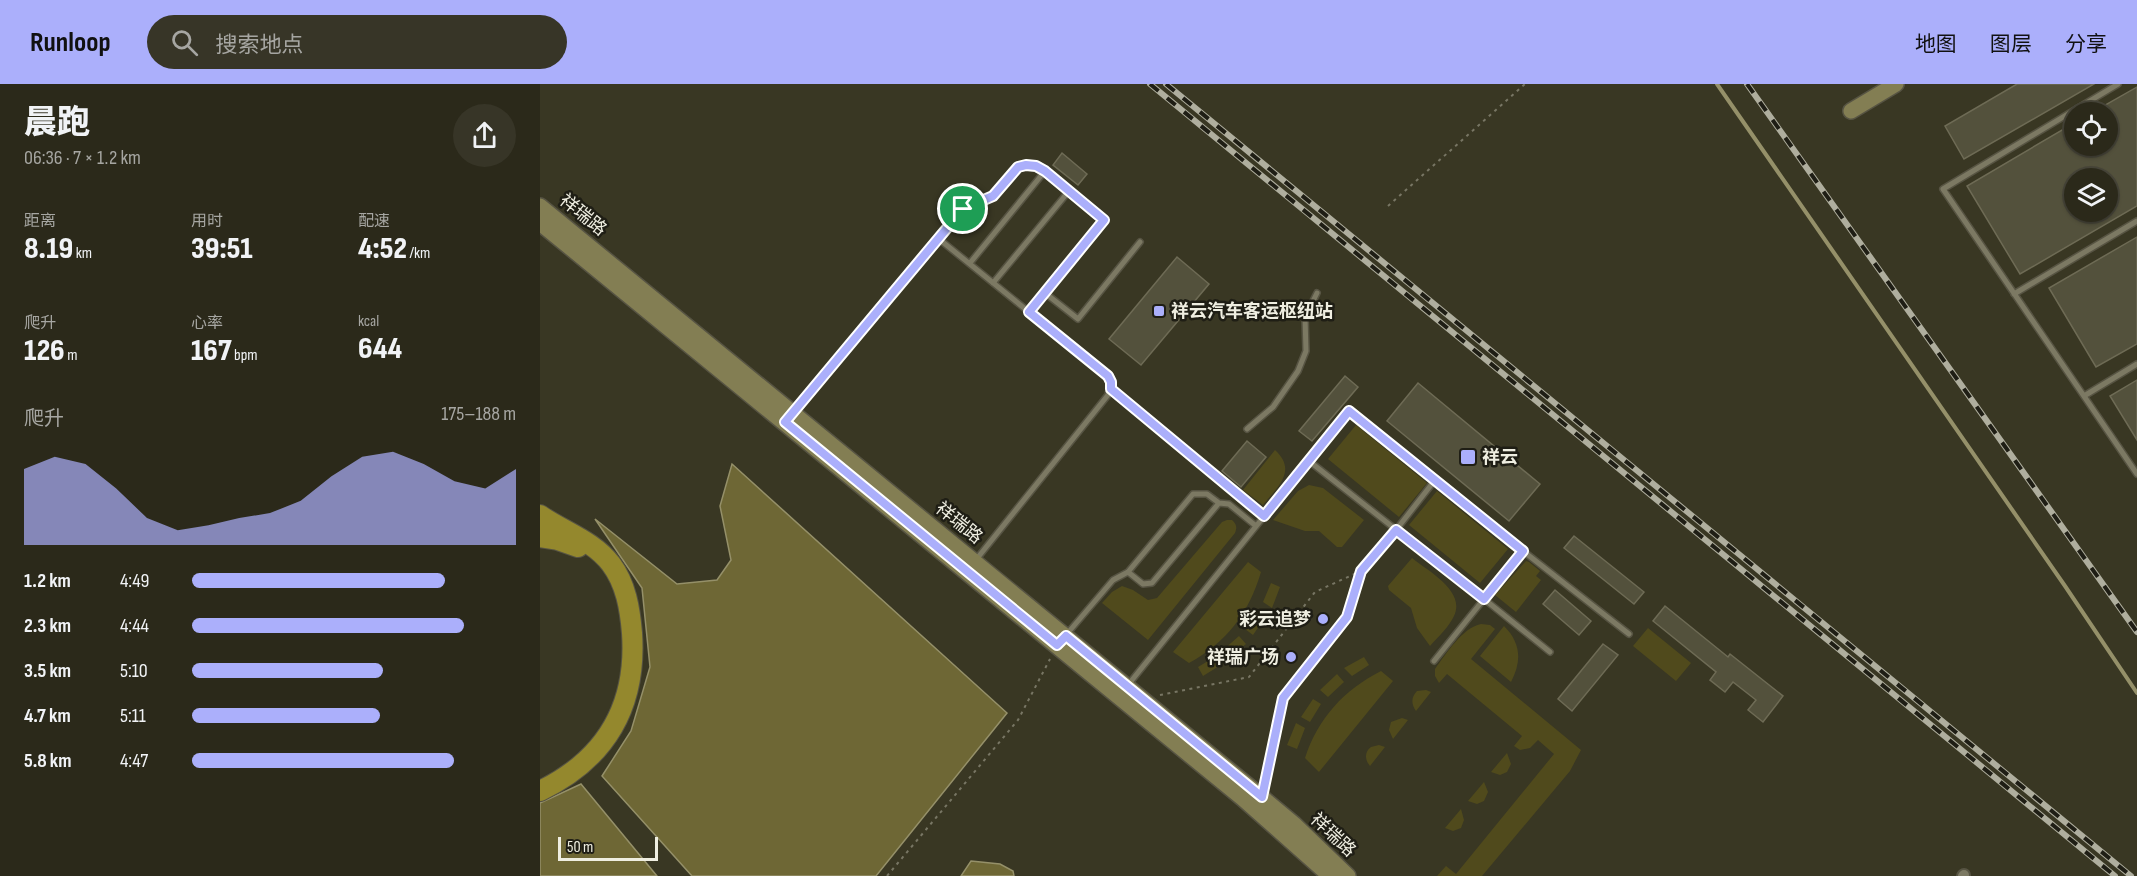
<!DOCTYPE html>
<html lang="zh">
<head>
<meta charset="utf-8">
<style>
	:root { --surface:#2b291a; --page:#373527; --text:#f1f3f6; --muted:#a6a6a2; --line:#474539; --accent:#abaffb }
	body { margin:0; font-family:"Sofia Sans Condensed","Noto Sans SC",sans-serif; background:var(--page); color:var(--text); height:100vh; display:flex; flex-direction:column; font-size:22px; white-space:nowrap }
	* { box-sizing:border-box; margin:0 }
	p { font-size:20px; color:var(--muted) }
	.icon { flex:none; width:33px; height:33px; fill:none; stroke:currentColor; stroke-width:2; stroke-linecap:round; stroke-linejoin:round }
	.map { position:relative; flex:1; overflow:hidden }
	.panel { display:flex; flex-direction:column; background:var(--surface); width:540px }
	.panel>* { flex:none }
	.controls { position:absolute; left:1524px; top:18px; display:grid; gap:12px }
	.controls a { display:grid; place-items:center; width:54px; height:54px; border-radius:50%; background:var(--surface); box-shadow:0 2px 4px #0004,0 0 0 2px var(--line); font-size:30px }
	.scale { position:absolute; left:18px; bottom:15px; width:100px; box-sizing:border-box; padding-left:6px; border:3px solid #efeee1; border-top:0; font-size:16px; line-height:21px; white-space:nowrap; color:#efeee1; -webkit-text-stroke:4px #1f1e15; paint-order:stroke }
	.pin { position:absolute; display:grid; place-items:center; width:51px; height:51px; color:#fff; margin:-26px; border:3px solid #fff; border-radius:50%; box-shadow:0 2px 6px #0007 }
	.round { display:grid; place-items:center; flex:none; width:63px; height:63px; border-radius:32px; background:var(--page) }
	.summary { display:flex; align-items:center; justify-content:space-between; height:102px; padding:0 24px }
	h1 { font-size:33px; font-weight:800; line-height:45px }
	.stats { display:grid; grid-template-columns:repeat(3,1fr); gap:9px; height:102px; padding:6px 24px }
	.stats div { display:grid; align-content:center }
	.stats b { font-size:30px; font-weight:800 }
	.stats small { font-size:16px; font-weight:400 }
	.stats p { font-size:16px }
	.chart { height:168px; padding:12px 24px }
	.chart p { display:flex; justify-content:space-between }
	.chart svg { width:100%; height:108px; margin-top:6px; fill:var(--accent); opacity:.7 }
	ul { padding:0 24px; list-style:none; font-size:20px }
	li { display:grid; grid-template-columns:96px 72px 1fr; align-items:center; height:45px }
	li i { height:15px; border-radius:8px; background:var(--accent) }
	header { display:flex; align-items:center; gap:36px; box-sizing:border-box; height:84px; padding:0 30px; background:var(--accent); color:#111 }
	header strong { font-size:28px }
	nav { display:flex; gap:33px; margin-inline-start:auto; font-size:21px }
	.search { width:420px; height:54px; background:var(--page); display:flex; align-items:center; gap:15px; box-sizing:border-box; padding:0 21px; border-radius:33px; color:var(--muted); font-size:22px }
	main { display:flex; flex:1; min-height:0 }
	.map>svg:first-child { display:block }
	.green { fill:#504a1c }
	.water { fill:#6e6735; stroke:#959069; stroke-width:1.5 }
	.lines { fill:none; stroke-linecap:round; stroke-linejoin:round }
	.stream { stroke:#959069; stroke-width:4 }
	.building { fill:#53513c; stroke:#6e6b55; stroke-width:1.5; fill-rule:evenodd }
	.lane-casing { stroke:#575443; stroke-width:8 }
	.street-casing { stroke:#575443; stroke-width:14 }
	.secondary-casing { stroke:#575443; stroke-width:18 }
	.highway-casing { stroke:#575443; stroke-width:22 }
	.path { stroke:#787664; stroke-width:2; stroke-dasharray:3 4.5; stroke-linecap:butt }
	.lane { stroke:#7c7963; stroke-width:5 }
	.street { stroke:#7c7963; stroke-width:10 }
	.secondary { stroke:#837e53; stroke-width:15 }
	.highway { stroke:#94882d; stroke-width:20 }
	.rail-casing { stroke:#afae9e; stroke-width:6 }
	.rail { stroke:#1f1e15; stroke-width:4; stroke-dasharray:11; stroke-linecap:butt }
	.route-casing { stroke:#fff; stroke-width:12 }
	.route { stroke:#abaffb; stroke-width:8 }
	.poi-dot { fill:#abaffb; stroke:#1f1e15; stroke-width:2 }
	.labels { text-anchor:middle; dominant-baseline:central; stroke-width:5; stroke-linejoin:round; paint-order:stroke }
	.street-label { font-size:18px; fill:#efeee1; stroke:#1f1e15 }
	.poi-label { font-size:18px; font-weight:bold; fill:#efeee1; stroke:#1f1e15; text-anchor:start }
</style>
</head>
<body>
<header>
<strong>Runloop</strong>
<div class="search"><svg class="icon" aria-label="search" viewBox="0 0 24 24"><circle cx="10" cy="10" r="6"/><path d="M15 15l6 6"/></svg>搜索地点</div>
<nav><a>地图</a><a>图层</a><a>分享</a></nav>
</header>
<main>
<section class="panel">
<div class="summary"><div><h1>晨跑</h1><p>06:36 · 7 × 1.2 km</p></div><a class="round"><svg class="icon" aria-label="share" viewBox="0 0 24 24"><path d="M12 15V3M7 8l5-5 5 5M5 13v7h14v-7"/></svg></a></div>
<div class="stats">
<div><p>距离</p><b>8.19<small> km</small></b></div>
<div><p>用时</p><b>39:51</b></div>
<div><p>配速</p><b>4:52<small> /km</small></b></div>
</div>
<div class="stats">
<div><p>爬升</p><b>126<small> m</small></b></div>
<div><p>心率</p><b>167<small> bpm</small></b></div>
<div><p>kcal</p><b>644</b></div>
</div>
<div class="chart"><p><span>爬升</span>175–188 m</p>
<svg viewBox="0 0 160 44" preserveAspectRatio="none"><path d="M0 44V13L10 8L20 11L30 21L40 33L50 38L60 36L70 33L80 31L90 26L100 16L110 8L120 6L130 11L140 18L150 21L160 13V44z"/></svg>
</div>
<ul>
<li><b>1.2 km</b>4:49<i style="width:78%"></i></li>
<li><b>2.3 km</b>4:44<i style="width:84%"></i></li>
<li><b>3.5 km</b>5:10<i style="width:59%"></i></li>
<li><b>4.7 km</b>5:11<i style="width:58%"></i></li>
<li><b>5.8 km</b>4:47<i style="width:81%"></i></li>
</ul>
</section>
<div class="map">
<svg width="1597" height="792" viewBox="0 0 1597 792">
	<rect width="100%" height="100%" fill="#393723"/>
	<!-- green -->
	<path class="green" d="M 816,341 L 887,399 L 859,433 L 788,375 Z
		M 735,366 C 758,387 737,403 723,421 L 703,406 Z
		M 769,401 L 783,404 L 824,436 L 802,463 L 797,463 L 779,447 L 765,447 L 733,436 L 758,407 Z
		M 897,407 L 968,465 L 940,499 L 869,441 Z
		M 687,436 L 692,436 C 697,441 697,443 695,449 L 608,556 L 562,519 L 572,508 L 582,502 L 593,506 L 608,516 L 617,514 L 682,438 Z
		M 872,474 C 888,487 926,507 914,532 C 909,543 898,553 890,562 L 877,544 L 871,524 L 849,506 L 848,502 Z
		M 986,477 L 989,478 L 1000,487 L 996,492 L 1001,496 L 976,528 L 955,511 Z
		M 708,478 L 721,488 C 709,529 686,559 649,579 L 633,568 Z
		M 731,499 L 740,503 L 732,524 L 723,518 Z
		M 718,527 L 726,532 L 713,551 L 705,545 Z
		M 941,540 L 950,541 L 955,545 L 931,575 L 1041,666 L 1030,687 L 942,792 L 897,792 L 906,782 L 916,790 L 1014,670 L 998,656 L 990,664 L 980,666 L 974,662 L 982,652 L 907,590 L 899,599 L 895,592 L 895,585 C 906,570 922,544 941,540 Z
		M 964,542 C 981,559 982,577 971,598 L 940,572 Z
		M 1108,544 L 1151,579 L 1136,597 L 1093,562 Z
		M 699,552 L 706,560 L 689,573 L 683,566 Z
		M 678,571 L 684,579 L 663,592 L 658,583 Z
		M 824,573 L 829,581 L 812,592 L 804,584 Z
		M 841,587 L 853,597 L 779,688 L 765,674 C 778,634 804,606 841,587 Z
		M 797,590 L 804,598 L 788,613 L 780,606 Z
		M 886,606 L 891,608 L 876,627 C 871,620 871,613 877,607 Z
		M 773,615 L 781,620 L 770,638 L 761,633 Z
		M 862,634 L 868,636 L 853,655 L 849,646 L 851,638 Z
		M 756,639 L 765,644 L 757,665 L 747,661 Z
		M 839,661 L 845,663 L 830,682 C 825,676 824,668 831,663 Z
		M 967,669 L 971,680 L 967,688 L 960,691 L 951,688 Z
		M 944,698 L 948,708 L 944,717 L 937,720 L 928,717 Z
		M 921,725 L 924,736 L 921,744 L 913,747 L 905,744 Z"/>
	<!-- water -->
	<path class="water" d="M 192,380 L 467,629 L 336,792 L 152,792 L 62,692 L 91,647 L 110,583 L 102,504 L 55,435 L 137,500 L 177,496 L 191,476 L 180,422 Z
		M 41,700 L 117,792 L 0,792 L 0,719 Z
		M 431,777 L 460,780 L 473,787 L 474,792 L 421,792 Z"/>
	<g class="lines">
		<!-- stream -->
		<path class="stream" d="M 1177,0 L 1525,502 L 1597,609"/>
	</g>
	<!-- building -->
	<path class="building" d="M 1477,0 L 1554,0 L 1424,75 L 1405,42 Z
		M 1597,3 L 1597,122 L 1480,190 L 1427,102 L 1534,39 L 1534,62 L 1568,62 L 1568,28 L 1553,28 ZM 1534,94 L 1568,94 L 1568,128 L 1534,128 Z
		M 522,69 L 547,90 L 538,101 L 513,81 Z
		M 1597,153 L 1597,260 L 1556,283 L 1509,204 Z
		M 637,173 L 669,200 L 601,281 L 569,255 Z
		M 805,292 L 818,303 L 772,357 L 759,347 Z
		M 1597,296 L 1597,356 L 1570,312 Z
		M 878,299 L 1000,400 L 969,437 L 847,337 Z
		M 707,357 L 726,373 L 701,403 L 682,387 Z
		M 1034,452 L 1104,508 L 1094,520 L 1024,464 Z
		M 1015,506 L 1051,537 L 1039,551 L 1003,520 Z
		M 1125,522 L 1188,573 L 1190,570 L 1243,612 L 1223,638 L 1208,626 L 1216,616 L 1193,598 L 1185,608 L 1170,596 L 1176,588 L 1113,537 Z
		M 1063,560 L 1078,571 L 1032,627 L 1018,615 Z"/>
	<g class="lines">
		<defs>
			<path id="lane" d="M 1578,0 L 1403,105 L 1597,390
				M 399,155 L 568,292 L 571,298 L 568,311 L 435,477
				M 430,179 L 505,87
				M 453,199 L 529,107
				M 505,209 L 538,235 L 600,158
				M 1474,210 L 1597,137
				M 571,305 L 724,432
				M 1544,312 L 1597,280
				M 254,328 L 423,125 C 432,120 444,119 453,112 C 474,96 473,71 505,87 L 564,136 L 489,228
				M 707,345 L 733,323 L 758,287 L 766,267 L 765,233 L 777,209
				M 769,377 L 944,515 L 894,577
				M 856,446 L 895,396
				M 983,467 L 1089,550
				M 588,488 L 603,500 L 612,499 L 679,419
				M 526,551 L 573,496 L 588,488 L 653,410 L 667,410 L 679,419 L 689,420 L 716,442
				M 588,601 L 809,327 L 983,467 L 944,515 L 1010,568"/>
			<path id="street" d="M 1423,792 L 1424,791"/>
			<path id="secondary" d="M 1311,27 L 1356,0
				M 0,122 L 711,704 L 754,740 L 808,792
				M 0,139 L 702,714 L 790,792"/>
			<path id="highway" d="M 0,431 C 23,447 54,457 71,480 C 86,500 90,525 92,549 C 97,622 66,675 0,707
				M 0,453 L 18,456 L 38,463"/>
		</defs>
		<!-- lane casing -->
		<use href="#lane" class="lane-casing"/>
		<!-- street casing -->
		<use href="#street" class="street-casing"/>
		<!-- secondary casing -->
		<use href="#secondary" class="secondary-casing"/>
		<!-- highway casing -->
		<use href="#highway" class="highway-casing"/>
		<!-- path -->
		<path class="path" d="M 848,122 L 985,0
			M 620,611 L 709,593 L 775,508 L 821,487
			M 726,698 L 743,614 L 807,533 L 821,487 L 850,452
			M 347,792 L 478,636 L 510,575"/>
		<!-- lane -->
		<use href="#lane" class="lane"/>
		<!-- street -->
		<use href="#street" class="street"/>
		<!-- secondary -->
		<use href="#secondary" class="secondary"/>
		<!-- highway -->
		<use href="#highway" class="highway"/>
		<defs>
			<path id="rail" d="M 610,0 L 1575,792
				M 626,0 L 1591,792
				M 1207,0 L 1597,548"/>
		</defs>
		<!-- rail casing -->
		<use href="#rail" class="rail-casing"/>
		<!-- rail -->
		<use href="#rail" class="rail"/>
	</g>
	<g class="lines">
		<defs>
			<path id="route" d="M 486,81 L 496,82 L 505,87 L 564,136 L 489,228 L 568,292 L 571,298 L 571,305 L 724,432 L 809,327 L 983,467 L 944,515 L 856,446 L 821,487 L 807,533 L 743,614 L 722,713 L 526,552 L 517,561 L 245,338 L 423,125 L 453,112 L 478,83 Z"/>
		</defs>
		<!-- route casing -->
		<use href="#route" class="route-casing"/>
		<!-- route -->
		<use href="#route" class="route"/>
	</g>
	<!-- markers -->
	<g class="poi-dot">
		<rect x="613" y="221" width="12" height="12" rx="3"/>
		<rect x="920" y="365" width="16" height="16" rx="3"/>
		<circle cx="783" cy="535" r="6"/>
		<circle cx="751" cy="573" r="6"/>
	</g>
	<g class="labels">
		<!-- street labels -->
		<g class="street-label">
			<text transform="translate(43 131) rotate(39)">祥瑞路</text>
			<text transform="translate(419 439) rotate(39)">祥瑞路</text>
			<text transform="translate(793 751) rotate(43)">祥瑞路</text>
		</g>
		<!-- poi labels -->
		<g class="poi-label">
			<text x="631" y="227">祥云汽车客运枢纽站</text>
			<text x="942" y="373">祥云</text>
			<text x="771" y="535" text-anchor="end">彩云追梦</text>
			<text x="739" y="573" text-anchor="end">祥瑞广场</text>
		</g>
	</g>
</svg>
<div class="controls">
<a><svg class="icon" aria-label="locate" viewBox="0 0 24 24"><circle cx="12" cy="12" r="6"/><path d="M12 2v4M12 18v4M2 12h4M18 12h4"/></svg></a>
<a><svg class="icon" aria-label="layers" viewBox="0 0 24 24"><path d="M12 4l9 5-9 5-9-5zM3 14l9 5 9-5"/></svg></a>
</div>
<div class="scale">50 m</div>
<div class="pin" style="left:423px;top:125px;background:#1e9e55"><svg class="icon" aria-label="arrive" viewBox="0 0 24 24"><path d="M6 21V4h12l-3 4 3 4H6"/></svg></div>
</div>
</main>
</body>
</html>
